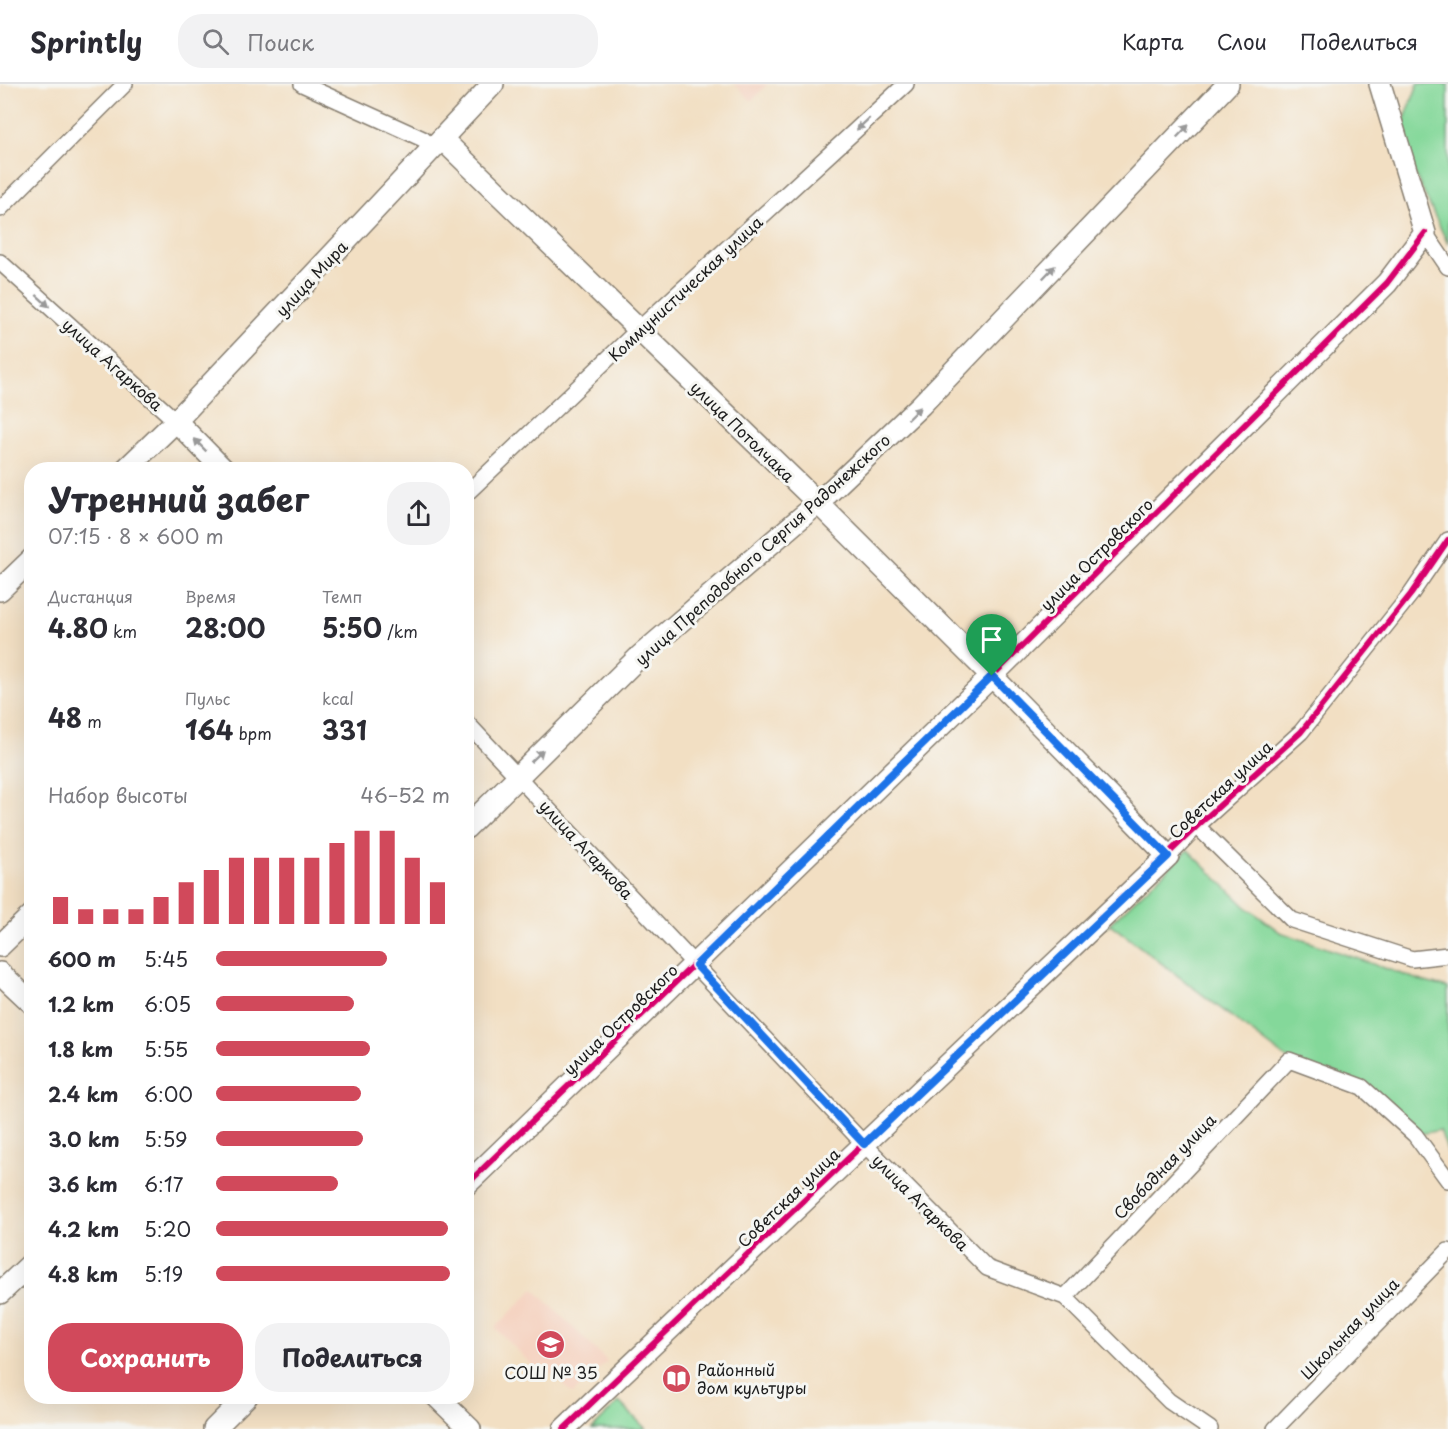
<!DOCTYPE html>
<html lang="ru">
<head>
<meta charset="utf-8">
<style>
	:root { --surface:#fff; --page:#f2f2f3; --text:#2b2b33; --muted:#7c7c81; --line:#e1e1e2; --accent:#d1495b }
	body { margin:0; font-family:"Playpen Sans",sans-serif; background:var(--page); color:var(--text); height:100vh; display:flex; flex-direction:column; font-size:22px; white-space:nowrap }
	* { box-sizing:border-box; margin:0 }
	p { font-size:20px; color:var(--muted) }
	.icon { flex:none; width:33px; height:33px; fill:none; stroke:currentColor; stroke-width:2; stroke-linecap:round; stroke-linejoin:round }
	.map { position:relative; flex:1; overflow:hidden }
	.drawer { position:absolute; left:24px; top:378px; width:450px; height:942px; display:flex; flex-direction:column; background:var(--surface); border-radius:24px; box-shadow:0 6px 24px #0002 }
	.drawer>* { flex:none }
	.pin { position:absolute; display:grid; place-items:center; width:51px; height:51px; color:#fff; margin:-62px -26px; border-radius:50% 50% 50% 0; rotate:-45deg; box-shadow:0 0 6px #0007 }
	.pin .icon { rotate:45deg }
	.round { display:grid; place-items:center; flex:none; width:63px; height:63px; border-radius:24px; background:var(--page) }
	.summary { display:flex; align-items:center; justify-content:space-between; height:102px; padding:0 24px }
	h1 { font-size:33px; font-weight:700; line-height:45px }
	.figures { display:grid; grid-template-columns:repeat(3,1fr); gap:9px; height:102px; padding:6px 24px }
	.figures div { display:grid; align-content:center }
	.figures b { font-size:26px; font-weight:700 }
	.figures small { font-size:16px; font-weight:400 }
	.figures p { font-size:16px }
	.chart { height:168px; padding:12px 24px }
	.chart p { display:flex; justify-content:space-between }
	.chart svg { width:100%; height:108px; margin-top:6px; stroke:var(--accent); stroke-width:6 }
	.action { display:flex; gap:12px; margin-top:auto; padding:12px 24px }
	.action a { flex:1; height:69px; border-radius:24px; background:var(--accent); color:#fff; font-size:24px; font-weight:700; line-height:69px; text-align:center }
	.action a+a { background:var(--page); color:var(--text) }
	ul { padding:0 24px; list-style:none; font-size:20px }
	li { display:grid; grid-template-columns:96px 72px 1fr; align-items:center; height:45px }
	li i { height:15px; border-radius:8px; background:var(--accent) }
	header { display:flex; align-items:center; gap:36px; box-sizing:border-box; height:84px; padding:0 30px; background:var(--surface); border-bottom:2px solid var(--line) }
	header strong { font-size:28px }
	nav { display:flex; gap:33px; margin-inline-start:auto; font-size:21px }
	.search { width:420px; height:54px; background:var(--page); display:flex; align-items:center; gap:15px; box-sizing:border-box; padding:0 21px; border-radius:24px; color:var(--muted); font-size:22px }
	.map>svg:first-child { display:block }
	.built { fill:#f5d3c1 }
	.green { fill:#84d89a; stroke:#507a5b; stroke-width:1.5 }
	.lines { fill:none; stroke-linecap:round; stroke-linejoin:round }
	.street-casing { stroke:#877e70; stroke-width:18 }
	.secondary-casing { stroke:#877e70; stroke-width:24 }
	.street { stroke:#fff; stroke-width:15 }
	.secondary { stroke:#fff; stroke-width:21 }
	.cycleway-casing { stroke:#f6f6f2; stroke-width:10 }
	.cycleway { stroke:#d6006c; stroke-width:6 }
	.oneway { fill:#999 }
	.route-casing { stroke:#fff; stroke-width:12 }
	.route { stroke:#1a73e8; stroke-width:8 }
	.labels { text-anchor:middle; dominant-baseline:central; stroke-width:6; stroke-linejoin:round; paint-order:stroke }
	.street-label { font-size:16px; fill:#1c1c1c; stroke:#f6f6f2 }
	.poi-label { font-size:16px; fill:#1c1c1c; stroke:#f6f6f2; text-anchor:start }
</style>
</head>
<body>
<header>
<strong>Sprintly</strong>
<div class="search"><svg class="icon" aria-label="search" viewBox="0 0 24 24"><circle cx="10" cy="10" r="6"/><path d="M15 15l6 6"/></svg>Поиск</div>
<nav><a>Карта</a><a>Слои</a><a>Поделиться</a></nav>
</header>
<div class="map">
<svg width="1448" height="1345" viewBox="0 0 1448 1345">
	<rect width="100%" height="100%" fill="#f6f6f2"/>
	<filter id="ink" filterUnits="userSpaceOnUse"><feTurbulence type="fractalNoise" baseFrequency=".0167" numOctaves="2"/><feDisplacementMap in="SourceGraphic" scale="12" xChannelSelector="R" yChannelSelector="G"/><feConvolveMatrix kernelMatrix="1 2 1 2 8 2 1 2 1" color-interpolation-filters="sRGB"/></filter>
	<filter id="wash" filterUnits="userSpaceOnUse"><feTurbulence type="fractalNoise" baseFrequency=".008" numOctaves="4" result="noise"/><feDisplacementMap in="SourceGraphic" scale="24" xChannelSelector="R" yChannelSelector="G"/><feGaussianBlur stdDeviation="1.35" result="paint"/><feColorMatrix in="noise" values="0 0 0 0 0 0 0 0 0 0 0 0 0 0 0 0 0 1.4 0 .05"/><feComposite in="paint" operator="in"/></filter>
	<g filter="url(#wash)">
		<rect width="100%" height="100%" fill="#f2dfc3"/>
		<!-- built -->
		<path class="built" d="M 734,0 L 767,0 L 752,17 Z
			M 534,1205 L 607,1277 L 573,1310 L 542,1281 L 536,1285 L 495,1244 Z"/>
		<!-- green -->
		<path class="green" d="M 1418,0 L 1448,0 L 1448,160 L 1414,88 L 1404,37 Z
			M 1188,766 L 1245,822 L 1280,848 L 1425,898 L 1448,904 L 1448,1069 L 1440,1046 L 1415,1051 L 1362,1003 L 1289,976 L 1275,966 L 1110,840 L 1105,844 Z
			M 619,1318 L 646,1345 L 592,1345 Z"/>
	</g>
	<g filter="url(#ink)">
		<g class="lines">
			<defs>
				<path id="street" d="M 302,0 L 423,55 L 433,64
					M 0,125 L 125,0
					M 1425,149 L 1448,183
					M 0,178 L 176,337
					M 466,410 L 638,246 L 906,0
					M 466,638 L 864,1060 L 987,1184 L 1065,1213 L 1169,1317 L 1210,1345
					M 1197,742 L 1292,836 L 1412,875 L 1448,871
					M 1168,772 L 1197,742 L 1301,648 L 1411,510 L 1448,456
					M 1065,1213 L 1289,976 L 1362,1003 L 1415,1051 L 1448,1096
					M 1275,1345 L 1448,1167"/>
				<path id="secondary" d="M 442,55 L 818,419 L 992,592 L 1168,772 L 564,1345
					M 176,337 L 224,386
					M 125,386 L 176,337 L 493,0
					M 0,506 L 32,475
					M 466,744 L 640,572 L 818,419 L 921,321 L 1228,0
					M 0,862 L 32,831
					M 0,889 L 32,919
					M 466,1101 L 992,592 L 1387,199 L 1425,149 L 1380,0
					M 0,1209 L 32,1179
					M 436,1312 L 470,1345
					M 214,1345 L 247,1312"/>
			</defs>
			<!-- street casing -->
			<use href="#street" class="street-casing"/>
			<!-- secondary casing -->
			<use href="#secondary" class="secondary-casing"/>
			<!-- street -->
			<use href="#street" class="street"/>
			<!-- secondary -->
			<use href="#secondary" class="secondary"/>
			<defs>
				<path id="cycleway" d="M 466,1101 L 992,592 L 1387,199 L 1425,149
					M 564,1345 L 1197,742 L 1301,648 L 1411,510 L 1448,456"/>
			</defs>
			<!-- cycleway casing -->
			<use href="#cycleway" class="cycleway-casing"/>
			<!-- cycleway -->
			<use href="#cycleway" class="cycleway"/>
		</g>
		<!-- one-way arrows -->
		<defs><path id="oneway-solid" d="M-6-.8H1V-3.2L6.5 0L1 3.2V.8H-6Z" transform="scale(1.5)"/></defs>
		<g class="oneway">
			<use href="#oneway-solid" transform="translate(863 40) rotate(137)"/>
			<use href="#oneway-solid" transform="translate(1183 47) rotate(-46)"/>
			<use href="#oneway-solid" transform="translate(1049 188) rotate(-46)"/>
			<use href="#oneway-solid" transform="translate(43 217) rotate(42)"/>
			<use href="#oneway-solid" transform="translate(914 329) rotate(-44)"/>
			<use href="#oneway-solid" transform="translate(200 361) rotate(-135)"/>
			<use href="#oneway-solid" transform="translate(537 672) rotate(-44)"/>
		</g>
	</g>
	<g class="lines" filter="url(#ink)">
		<defs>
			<path id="route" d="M 992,592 L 1168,772 L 864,1060 L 696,881 Z"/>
		</defs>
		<!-- route casing -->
		<use href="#route" class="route-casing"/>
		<!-- route -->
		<use href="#route" class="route"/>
	</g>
	<!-- icons -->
	<defs>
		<symbol id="school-disc" viewBox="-11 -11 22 22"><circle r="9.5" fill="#d1495b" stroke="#f6f6f2"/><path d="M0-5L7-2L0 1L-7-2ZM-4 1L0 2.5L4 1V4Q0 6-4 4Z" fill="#fff"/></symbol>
		<symbol id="library-disc" viewBox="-11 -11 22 22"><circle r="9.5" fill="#d1495b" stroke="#f6f6f2"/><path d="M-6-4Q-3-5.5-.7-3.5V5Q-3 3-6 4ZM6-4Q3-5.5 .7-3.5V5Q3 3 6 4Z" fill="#fff"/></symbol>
	</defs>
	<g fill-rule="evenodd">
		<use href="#school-disc" x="534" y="1244" width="33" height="33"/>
		<use href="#library-disc" x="660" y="1278" width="33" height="33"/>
	</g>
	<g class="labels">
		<!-- street labels -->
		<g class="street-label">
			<text transform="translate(311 194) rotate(-47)">улица Мира</text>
			<text transform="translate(685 204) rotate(-43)">Коммунистическая улица</text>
			<text transform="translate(113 280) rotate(42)">улица Агаркова</text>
			<text transform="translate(743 347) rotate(44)">улица Потолчака</text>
			<text transform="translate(762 465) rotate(-42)">улица Преподобного Сергия Радонежского</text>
			<text transform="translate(1096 470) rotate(-45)">улица Островского</text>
			<text transform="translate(1220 705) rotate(-43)">Советская улица</text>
			<text transform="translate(587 765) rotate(47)">улица Агаркова</text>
			<text transform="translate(620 935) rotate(-44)">улица Островского</text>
			<text transform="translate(1164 1082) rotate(-46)">Свободная улица</text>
			<text transform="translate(788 1113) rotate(-44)">Советская улица</text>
			<text transform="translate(921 1118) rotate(45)">улица Агаркова</text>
			<text transform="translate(1349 1244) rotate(-46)">Школьная улица</text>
		</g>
		<!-- poi labels -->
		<g class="poi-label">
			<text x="697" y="1285">Районный<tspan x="697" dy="18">дом культуры</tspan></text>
			<text x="551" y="1288" text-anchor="middle">СОШ № 35</text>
		</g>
	</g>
</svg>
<div class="pin" style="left:992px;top:592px;background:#1e9e55"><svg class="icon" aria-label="arrive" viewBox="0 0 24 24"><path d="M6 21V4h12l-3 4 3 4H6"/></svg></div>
<section class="drawer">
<div class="summary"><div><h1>Утренний забег</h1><p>07:15 · 8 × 600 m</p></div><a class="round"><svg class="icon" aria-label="share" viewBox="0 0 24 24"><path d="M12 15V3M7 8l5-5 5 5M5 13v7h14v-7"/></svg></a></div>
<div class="figures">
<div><p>Дистанция</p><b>4.80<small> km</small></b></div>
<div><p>Время</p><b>28:00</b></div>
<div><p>Темп</p><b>5:50<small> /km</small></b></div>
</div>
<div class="figures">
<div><b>48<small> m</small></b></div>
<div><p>Пульс</p><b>164<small> bpm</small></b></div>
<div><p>kcal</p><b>331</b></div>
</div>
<div class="chart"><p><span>Набор высоты</span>46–52 m</p>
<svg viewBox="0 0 160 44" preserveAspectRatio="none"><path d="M5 44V33M15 44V38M25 44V38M35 44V38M45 44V33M55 44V27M65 44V22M75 44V17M85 44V17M95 44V17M105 44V17M115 44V11M125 44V6M135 44V6M145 44V17M155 44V27"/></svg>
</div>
<ul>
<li><b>600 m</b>5:45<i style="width:73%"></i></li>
<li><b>1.2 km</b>6:05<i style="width:59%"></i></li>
<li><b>1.8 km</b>5:55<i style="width:66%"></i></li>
<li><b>2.4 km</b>6:00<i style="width:62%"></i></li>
<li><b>3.0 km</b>5:59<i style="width:63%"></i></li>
<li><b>3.6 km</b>6:17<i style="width:52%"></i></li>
<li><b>4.2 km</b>5:20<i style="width:99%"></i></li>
<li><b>4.8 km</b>5:19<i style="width:100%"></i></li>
</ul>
<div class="action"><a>Сохранить</a><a>Поделиться</a></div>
</section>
</div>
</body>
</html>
